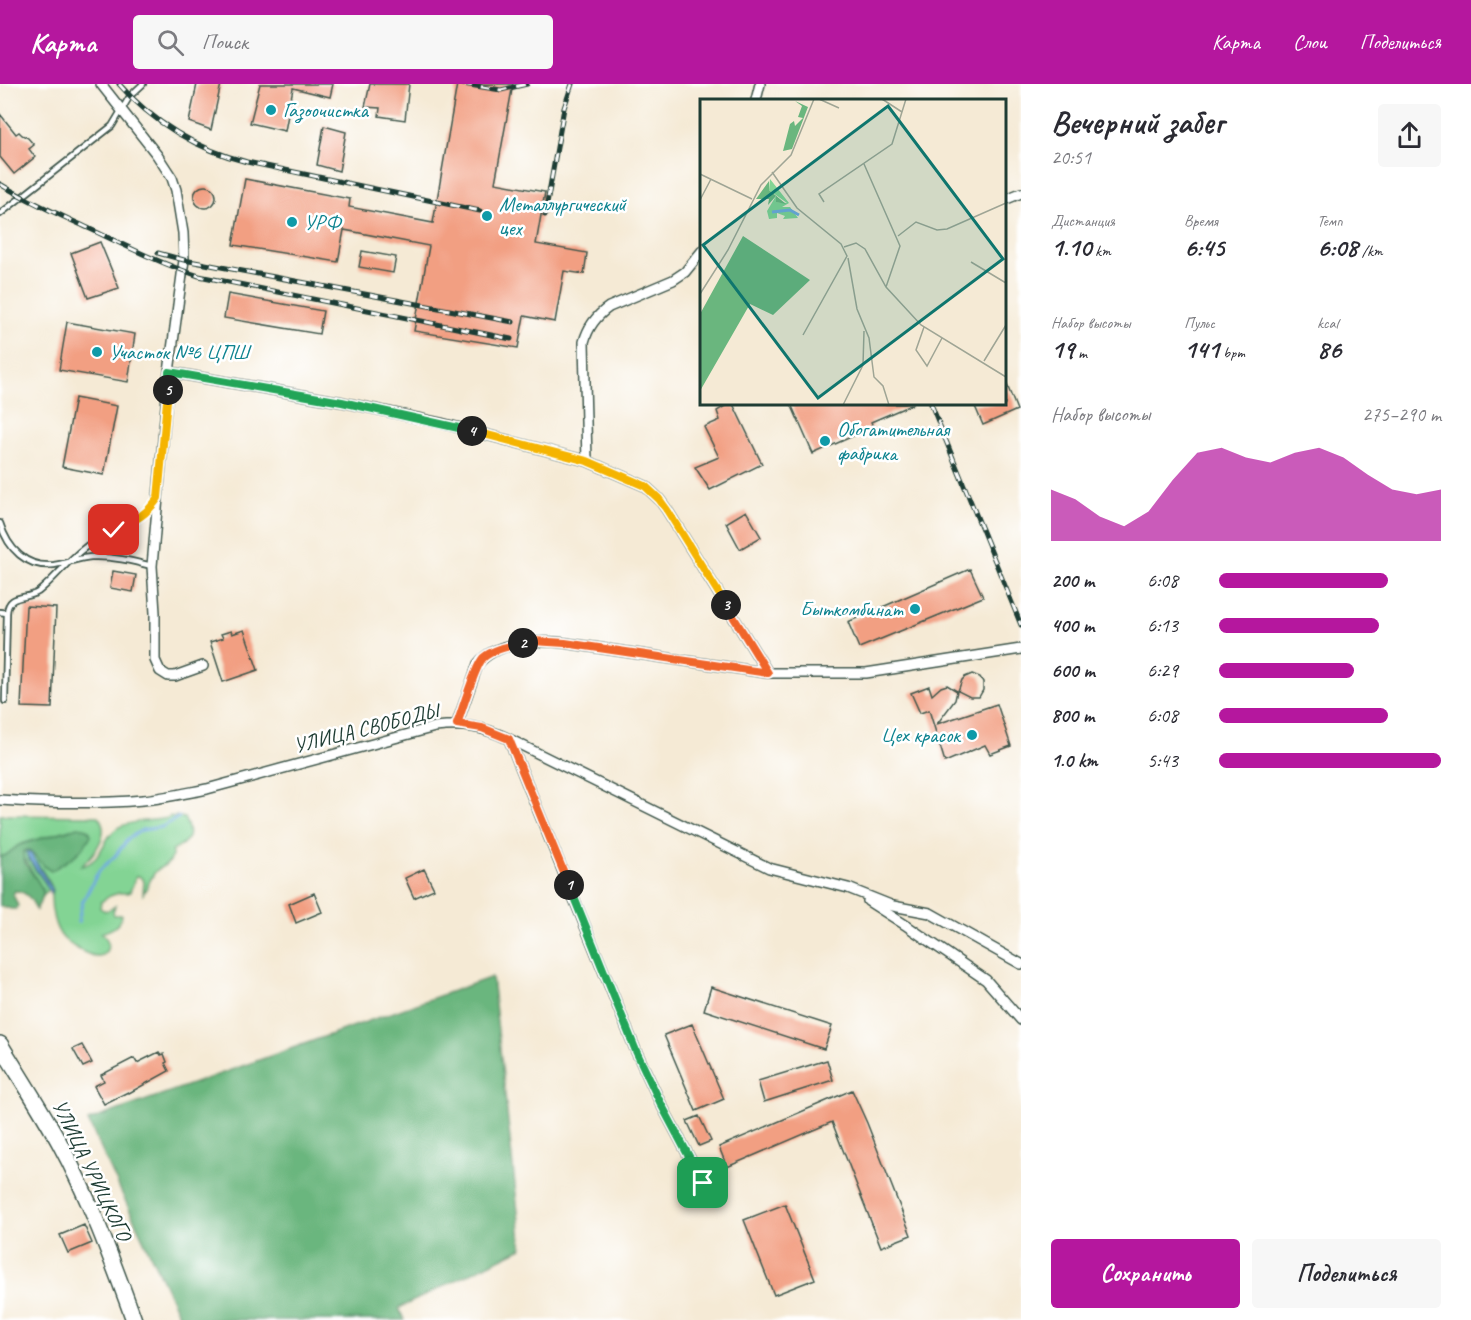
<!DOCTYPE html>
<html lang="ru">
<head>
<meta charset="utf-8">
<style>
	:root { --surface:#fff; --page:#f7f7f7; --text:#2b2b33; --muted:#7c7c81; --accent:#b5179e }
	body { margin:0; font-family:Caveat,sans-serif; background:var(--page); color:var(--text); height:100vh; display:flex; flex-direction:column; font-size:22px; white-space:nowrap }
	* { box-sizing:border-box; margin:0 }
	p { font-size:20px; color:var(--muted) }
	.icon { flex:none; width:33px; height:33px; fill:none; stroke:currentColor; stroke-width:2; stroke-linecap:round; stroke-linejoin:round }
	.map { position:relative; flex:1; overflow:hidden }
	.details { display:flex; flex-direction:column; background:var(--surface); width:450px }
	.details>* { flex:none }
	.pin { position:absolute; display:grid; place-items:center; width:51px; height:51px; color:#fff; margin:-26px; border-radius:12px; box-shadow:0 3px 9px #0006 }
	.km { position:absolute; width:30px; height:30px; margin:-15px; border-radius:50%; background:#222; color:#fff; font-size:16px; line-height:30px; text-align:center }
	.round { display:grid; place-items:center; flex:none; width:63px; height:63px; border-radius:6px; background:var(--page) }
	.head { display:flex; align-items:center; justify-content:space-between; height:102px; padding:0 30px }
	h1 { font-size:33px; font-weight:800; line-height:45px }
	.stats { display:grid; grid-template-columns:repeat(3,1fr); gap:9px; height:102px; padding:6px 30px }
	.stats div { display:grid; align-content:center }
	.stats b { font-size:26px; font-weight:800 }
	.stats small { font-size:16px; font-weight:400 }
	.stats p { font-size:16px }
	.chart { height:168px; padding:12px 30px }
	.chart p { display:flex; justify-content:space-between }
	.chart svg { width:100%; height:108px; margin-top:6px; fill:var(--accent); opacity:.7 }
	.primary-button { display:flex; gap:12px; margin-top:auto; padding:12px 30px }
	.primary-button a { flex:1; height:69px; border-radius:6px; background:var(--accent); color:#fff; font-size:24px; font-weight:800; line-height:69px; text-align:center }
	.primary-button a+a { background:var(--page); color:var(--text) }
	ul { padding:0 30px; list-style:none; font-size:20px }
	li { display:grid; grid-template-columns:96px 72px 1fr; align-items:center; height:45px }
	li i { height:15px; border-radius:8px; background:var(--accent) }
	header { display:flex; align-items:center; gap:36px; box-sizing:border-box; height:84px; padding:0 30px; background:var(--accent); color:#fff }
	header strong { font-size:28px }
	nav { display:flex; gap:33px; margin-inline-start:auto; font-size:21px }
	.search { width:420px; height:54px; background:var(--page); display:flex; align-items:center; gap:15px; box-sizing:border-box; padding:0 21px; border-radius:6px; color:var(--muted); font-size:22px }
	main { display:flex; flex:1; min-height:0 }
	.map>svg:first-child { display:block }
	.green { fill:#83d494; stroke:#518864; stroke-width:1.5 }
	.forest { fill:#6ab67e; stroke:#447a59; stroke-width:1.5 }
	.water { fill:#71aae1; stroke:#48748a; stroke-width:1.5 }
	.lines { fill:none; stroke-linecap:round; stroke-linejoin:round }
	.stream { stroke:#71aae1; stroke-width:3 }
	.building { fill:#f29f82 }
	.service-casing { stroke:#3f574c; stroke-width:8 }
	.minor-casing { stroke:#3f574c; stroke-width:12 }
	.primary-casing { stroke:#3f574c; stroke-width:18 }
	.service { stroke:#fff; stroke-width:4.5 }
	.minor { stroke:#fff; stroke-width:9 }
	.primary { stroke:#fff; stroke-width:15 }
	.rail-casing { stroke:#1f3d34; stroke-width:5 }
	.rail { stroke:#fff; stroke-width:3; stroke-dasharray:9; stroke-linecap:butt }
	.split-1-casing { stroke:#fff; stroke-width:12 }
	.split-2-casing { stroke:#fff; stroke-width:12 }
	.split-3-casing { stroke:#fff; stroke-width:12 }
	.split-4-casing { stroke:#fff; stroke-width:12 }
	.split-5-casing { stroke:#fff; stroke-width:12 }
	.split-6-casing { stroke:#fff; stroke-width:12 }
	.split-1 { stroke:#22a559; stroke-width:8 }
	.split-2 { stroke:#f0652b; stroke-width:8 }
	.split-3 { stroke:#f0652b; stroke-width:8 }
	.split-4 { stroke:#f5b400; stroke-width:8 }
	.split-5 { stroke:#22a559; stroke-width:8 }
	.split-6 { stroke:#f5b400; stroke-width:8 }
	.culture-dot { fill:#0f9aa8; stroke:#fff; stroke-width:2 }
	.labels { text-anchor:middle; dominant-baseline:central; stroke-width:5; stroke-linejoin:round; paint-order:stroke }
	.culture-label { font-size:21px; fill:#0d838f; stroke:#fff; text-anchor:start }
	.street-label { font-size:21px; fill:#1f3d34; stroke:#fff }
	.inset-river { fill:none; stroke:#71aae1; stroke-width:3 }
	.inset-road { fill:none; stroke:#9fa595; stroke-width:1.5 }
	.view { fill:#0f766e; fill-opacity:0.15; stroke:#0f766e; stroke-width:3 }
	.inset-edge { fill:none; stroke:#1f3d34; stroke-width:3 }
</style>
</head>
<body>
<header>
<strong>Карта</strong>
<div class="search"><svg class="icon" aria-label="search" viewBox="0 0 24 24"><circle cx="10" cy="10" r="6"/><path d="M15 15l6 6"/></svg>Поиск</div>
<nav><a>Карта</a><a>Слои</a><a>Поделиться</a></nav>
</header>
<main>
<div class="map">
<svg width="1021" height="1236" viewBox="0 0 1021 1236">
	<rect width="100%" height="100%" fill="#fff"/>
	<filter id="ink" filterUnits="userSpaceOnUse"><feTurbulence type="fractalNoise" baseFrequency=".0167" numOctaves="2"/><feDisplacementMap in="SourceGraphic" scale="12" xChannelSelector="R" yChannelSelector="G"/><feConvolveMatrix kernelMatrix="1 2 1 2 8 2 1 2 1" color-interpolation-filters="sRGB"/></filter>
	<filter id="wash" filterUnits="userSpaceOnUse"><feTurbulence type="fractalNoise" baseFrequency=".008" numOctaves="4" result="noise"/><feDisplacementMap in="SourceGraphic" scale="24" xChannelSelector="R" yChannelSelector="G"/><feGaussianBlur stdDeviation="1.35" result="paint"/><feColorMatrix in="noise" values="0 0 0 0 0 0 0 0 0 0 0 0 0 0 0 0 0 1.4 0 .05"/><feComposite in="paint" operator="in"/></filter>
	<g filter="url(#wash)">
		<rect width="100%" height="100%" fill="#f5ead5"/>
		<!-- green -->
		<path class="green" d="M 0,731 L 98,732 C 112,749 94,771 81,782 C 102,778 102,755 116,745 C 126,737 150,737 162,735 L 168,734 L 170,732 L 174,733 L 176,732 L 184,734 C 193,751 189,758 173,766 C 172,769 172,773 171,776 C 168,781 159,783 155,788 C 150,795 148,803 143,810 L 144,797 L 139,792 L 136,792 L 130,808 L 127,809 L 119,809 L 110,812 L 101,818 L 100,824 C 106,829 110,826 115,822 L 113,828 L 114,831 L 122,831 C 120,842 111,846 101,849 C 103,850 106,854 107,856 C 110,864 105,873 96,872 C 86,871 70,861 63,854 C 54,844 51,826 51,813 C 51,813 52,805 52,804 C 51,799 33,773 29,768 L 28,775 L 47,802 L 47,806 L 42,814 L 43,807 L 23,771 L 23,768 L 27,766 L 30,766 L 46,784 L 70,745 L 19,761 L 6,771 L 0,773 Z"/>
		<!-- forest -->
		<path class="forest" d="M 78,743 C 85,744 89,744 91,751 C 82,770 68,776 51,787 L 46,784 L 30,766 L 27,766 L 23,768 C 22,783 40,794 43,808 C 44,815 37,821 36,827 C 33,817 27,807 15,807 L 13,810 L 18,822 L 16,825 L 11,825 L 0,822 L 0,773 L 6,771 L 19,761 Z
			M 492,893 L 522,1164 L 399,1224 L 404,1236 L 181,1236 L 88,1037 Z"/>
		<!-- water -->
		<path class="water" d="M 27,768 L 29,768 L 31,770 L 52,805 L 50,809 L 45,798 L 27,772 Z"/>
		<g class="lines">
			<!-- stream -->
			<path class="stream" d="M 78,838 L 82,819 L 96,792 L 100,786 L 115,772 L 129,754 L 142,746 L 162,743 L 179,733"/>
		</g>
		<g id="blocks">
			<!-- building -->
			<path class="building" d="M 197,0 L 221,0 L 211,46 L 189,38 Z
				M 260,0 L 333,0 L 330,13 L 293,4 L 285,47 L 250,39 Z
				M 370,0 L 409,0 L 405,36 L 379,32 L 380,24 L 365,23 Z
				M 457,0 L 513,0 L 495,99 L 545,108 L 536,160 L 587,169 L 584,190 L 564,187 L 555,238 L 524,232 L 518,264 L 414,247 L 429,162 L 344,146 L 338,178 L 233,161 L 245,95 L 350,115 L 349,123 L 433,139 Z
				M 0,30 L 16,50 L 19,48 L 22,51 L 28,54 L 34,61 L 29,65 L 35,73 L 14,90 L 0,73 Z
				M 324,42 L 346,48 L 339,87 L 317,81 Z
				M194 113a11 11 0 1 1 22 0a11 11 0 1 1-22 0Z
				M 100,158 L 119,204 L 88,214 L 71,169 Z
				M 362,167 L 396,173 L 393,189 L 359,183 Z
				M 228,210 L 323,227 L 319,250 L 224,234 Z
				M 67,238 L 135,250 L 128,298 L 59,286 Z
				M 1005,296 L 1017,326 L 983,341 L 974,320 L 1005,320 Z
				M 75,314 L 117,322 L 104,391 L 62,383 Z
				M 728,320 L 733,320 L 762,380 L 710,406 L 695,383 L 719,373 L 704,343 L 720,336 L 717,327 Z
				M 791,320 L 913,320 L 871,338 L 873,343 L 813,370 Z
				M 746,427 L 761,453 L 740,465 L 726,439 Z
				M 970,485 L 983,513 L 859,564 L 848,538 Z
				M 113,487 L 136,491 L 133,508 L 110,504 Z
				M 26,522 L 56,524 L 52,624 L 21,623 Z
				M 244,546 L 258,586 L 223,598 L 210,558 L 223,554 L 221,550 L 231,547 L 232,550 Z
				M 972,590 L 980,593 L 983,598 L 983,606 L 979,613 L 970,613 L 958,607 L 962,596 L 965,593 Z
				M 947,601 L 957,607 L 955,616 L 937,640 L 997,620 L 1011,662 L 990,670 L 985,661 L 945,678 L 929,626 L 920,629 L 911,609 L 929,602 L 932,611 L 941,603 Z
				M 424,785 L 434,805 L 414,814 L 405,794 Z
				M 314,809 L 322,828 L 296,839 L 289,820 Z
				M 711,903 L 832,942 L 824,965 L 704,926 Z
				M 692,940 L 724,1015 L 696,1027 L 664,951 Z
				M 82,961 L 92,979 L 83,983 L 73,965 Z
				M 159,968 L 161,971 L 164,970 L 167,978 L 165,979 L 169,987 L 129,1009 L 128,1008 L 104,1020 L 94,1002 L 104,997 L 101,991 L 134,974 L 137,979 Z
				M 827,976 L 833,996 L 764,1018 L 758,997 Z
				M 852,1006 L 867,1039 L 911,1151 L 881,1163 L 832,1038 L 727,1083 L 719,1063 Z
				M 699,1032 L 711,1057 L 699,1062 L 687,1037 Z
				M 785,1120 L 815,1195 L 774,1211 L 744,1136 Z
				M 84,1141 L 92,1159 L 68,1169 L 60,1151 Z"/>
		</g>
	</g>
	<g filter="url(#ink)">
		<use href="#blocks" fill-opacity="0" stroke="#3f574c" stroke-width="1.5"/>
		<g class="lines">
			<defs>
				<path id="service" d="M 0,130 L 112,42 L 130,12 L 143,0
					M 0,439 C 8,465 26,484 54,481 C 67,479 79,474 91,473 C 112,472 132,477 152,482
					M 0,528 L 7,529 C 8,509 26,516 38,508 C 47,501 54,493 62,485 C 72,474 84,463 97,455 C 117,443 142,437 155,418
					M 5,617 L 7,529"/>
				<path id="minor" d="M 101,0 L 157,71 L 172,94 L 176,106 L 183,149 L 184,176 L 169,288 L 152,482 L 155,529 L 155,576 L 160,587 L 168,592 L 175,592 L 203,582
					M 756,16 L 760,0
					M 1004,116 L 1021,109
					M 169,288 L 342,318 L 441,339 L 587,377 L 645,402 L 659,415 L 667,426 L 768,589
					M 587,377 L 584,258 C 588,243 596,232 609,223 L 673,196 L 685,188 L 702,167
					M 457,640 L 478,580 C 496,557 538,556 565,559 L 768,589 L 866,589 L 1021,565
					M 509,655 L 769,784 L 848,804 L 893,822 L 930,829 L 1021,880
					M 0,716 C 47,719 96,720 143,716 C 164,714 186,709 207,705 L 435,643 C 465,640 482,642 509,655 L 636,967 L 660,1018 L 703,1099
					M 868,817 L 907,842 L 986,896 L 1021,936"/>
				<path id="primary" d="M 0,960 C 20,993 41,1025 59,1058 C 90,1115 112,1176 134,1236"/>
			</defs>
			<!-- service casing -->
			<use href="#service" class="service-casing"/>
			<!-- minor casing -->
			<use href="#minor" class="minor-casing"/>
			<!-- primary casing -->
			<use href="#primary" class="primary-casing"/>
			<!-- service -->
			<use href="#service" class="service"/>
			<!-- minor -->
			<use href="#minor" class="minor"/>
			<!-- primary -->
			<use href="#primary" class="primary"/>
			<defs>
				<path id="rail" d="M 119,0 C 152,38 198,66 247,78 L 480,127
					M 463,0 L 501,6 L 527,0
					M 0,100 C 28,117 58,130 88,144 C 124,161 161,180 199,192 L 511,255
					M 545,131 L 564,24 L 572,0
					M 158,169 L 184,176 L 513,238
					M 931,320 L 1021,541"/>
			</defs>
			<!-- rail casing -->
			<use href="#rail" class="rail-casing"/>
			<!-- rail -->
			<use href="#rail" class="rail"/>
		</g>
	</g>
	<g class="lines" filter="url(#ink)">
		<defs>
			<path id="split-1" d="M 569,801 L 636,967 L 660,1018 L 703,1099"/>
			<path id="split-2" d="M 523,559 C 510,562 493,565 483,574 C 475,582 462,627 457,640 L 482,644 L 509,655 L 569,801"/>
			<path id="split-3" d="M 523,559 L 533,557 L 565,559 L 768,589 L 726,521"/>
			<path id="split-4" d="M 472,347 L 587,377 L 608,386 L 645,402 L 659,415 L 667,426 L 726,521"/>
			<path id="split-5" d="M 168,306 L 169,288 L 342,318 L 472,347"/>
			<path id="split-6" d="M 114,446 C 133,437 145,433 158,414 L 168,306"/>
		</defs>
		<!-- split-1 casing -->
		<use href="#split-1" class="split-1-casing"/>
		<!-- split-2 casing -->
		<use href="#split-2" class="split-2-casing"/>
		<!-- split-3 casing -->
		<use href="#split-3" class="split-3-casing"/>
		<!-- split-4 casing -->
		<use href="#split-4" class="split-4-casing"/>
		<!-- split-5 casing -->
		<use href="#split-5" class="split-5-casing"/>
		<!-- split-6 casing -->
		<use href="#split-6" class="split-6-casing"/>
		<!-- split-1 -->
		<use href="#split-1" class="split-1"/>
		<!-- split-2 -->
		<use href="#split-2" class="split-2"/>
		<!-- split-3 -->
		<use href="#split-3" class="split-3"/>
		<!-- split-4 -->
		<use href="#split-4" class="split-4"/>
		<!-- split-5 -->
		<use href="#split-5" class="split-5"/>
		<!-- split-6 -->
		<use href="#split-6" class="split-6"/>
	</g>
	<!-- markers -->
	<g class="culture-dot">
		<circle cx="271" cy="26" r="6"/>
		<circle cx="487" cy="132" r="6"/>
		<circle cx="292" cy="138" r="6"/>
		<circle cx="97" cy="268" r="6"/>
		<circle cx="825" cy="357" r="6"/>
		<circle cx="915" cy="525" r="6"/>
		<circle cx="972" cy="651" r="6"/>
	</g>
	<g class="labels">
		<!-- culture labels -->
		<g class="culture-label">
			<text x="283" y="26">Газоочистка</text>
			<text x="499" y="120">Металлургический<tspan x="499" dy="24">цех</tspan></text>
			<text x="304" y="138">УРФ</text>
			<text x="109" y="268">Участок №6 ЦПШ</text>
			<text x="837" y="345">Обогатительная<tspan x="837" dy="24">фабрика</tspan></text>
			<text x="903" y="525" text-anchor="end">Быткомбинат</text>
			<text x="960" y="651" text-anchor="end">Цех красок</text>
		</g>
		<!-- street labels -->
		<g class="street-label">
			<text transform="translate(366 644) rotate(-14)">УЛИЦА СВОБОДЫ</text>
			<text transform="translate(92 1086) rotate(64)">УЛИЦА УРИЦКОГО</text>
		</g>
	</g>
	<!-- overview -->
	<g transform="translate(700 15)">
		<rect width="306" height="306" fill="#f5ead5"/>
		<path d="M 70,80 L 89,104 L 82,108 L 90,108 L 98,119 L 83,120 L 85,117 L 77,114 L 77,119 L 69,120 L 67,112 L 76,97 L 76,103 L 87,104 L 69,91 Z" fill="#83d494"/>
		<path d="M 95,2 L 108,8 L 92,50 L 83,52 L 90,25 L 94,22 L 95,27 L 103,19 L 98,18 L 102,7 ZM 69,82 L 69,91 L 86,105 L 76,103 L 76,97 L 68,106 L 69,100 L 56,100 ZM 43,137 L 110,181 L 73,216 L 50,205 L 0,292 L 0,215 Z" fill="#6ab67e"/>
		<path class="inset-river" d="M 72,113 L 90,111 L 99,116"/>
		<path class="inset-road" d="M 119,0 L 139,9M 182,0 L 202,13M 164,65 L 200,147 L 186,188M 72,73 L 97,109 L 141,145 L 147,157 L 103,236M 0,75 L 52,100M 0,101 L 11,80M 124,103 L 119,95 L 192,45 L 206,0M 198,137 L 216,123 L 237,131 L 247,130 L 306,104M 144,148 L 156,144 L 165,150 L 186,188 L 221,226 L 306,278M 148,159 L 157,210 L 169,239 L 174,278 L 183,287 L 189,306M 271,163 L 306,184M 0,195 L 28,151 L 61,86 L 91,56 L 114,0M 224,228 L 216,251 L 227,267 L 242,239M 284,262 L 306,226M 143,306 L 163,266 L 164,232"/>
		<path class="view" d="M 188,7 L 303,160 L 118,299 L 3,146 Z"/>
		<rect width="306" height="306" class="inset-edge"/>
	</g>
</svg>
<div class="pin" style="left:703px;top:1099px;background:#1e9e55"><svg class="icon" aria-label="arrive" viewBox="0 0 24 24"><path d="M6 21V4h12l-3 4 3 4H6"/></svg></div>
<div class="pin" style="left:114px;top:446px;background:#d93025"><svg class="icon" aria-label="check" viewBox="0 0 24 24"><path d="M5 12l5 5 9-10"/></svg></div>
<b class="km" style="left:569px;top:801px">1</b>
<b class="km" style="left:523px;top:559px">2</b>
<b class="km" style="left:726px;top:521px">3</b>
<b class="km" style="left:472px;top:347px">4</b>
<b class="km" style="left:168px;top:306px">5</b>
</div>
<section class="details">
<div class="head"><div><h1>Вечерний забег</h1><p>20:51</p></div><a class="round"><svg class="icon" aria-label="share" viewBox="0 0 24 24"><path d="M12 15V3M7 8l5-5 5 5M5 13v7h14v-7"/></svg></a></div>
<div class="stats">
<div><p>Дистанция</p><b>1.10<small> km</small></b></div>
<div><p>Время</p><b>6:45</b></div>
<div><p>Темп</p><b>6:08<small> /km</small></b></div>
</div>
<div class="stats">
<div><p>Набор высоты</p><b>19<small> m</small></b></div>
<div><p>Пульс</p><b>141<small> bpm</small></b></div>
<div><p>kcal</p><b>86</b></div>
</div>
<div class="chart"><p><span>Набор высоты</span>275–290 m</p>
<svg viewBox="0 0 160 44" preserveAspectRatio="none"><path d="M0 44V23L10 27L20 34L30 38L40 32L50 19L60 8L70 6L80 10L90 12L100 8L110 6L120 10L130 17L140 23L150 25L160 23V44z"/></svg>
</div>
<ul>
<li><b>200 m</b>6:08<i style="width:76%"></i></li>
<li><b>400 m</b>6:13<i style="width:72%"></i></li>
<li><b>600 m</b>6:29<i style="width:61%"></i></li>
<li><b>800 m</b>6:08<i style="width:76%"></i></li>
<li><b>1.0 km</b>5:43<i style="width:100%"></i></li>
</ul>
<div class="primary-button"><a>Сохранить</a><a>Поделиться</a></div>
</section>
</main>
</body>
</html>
